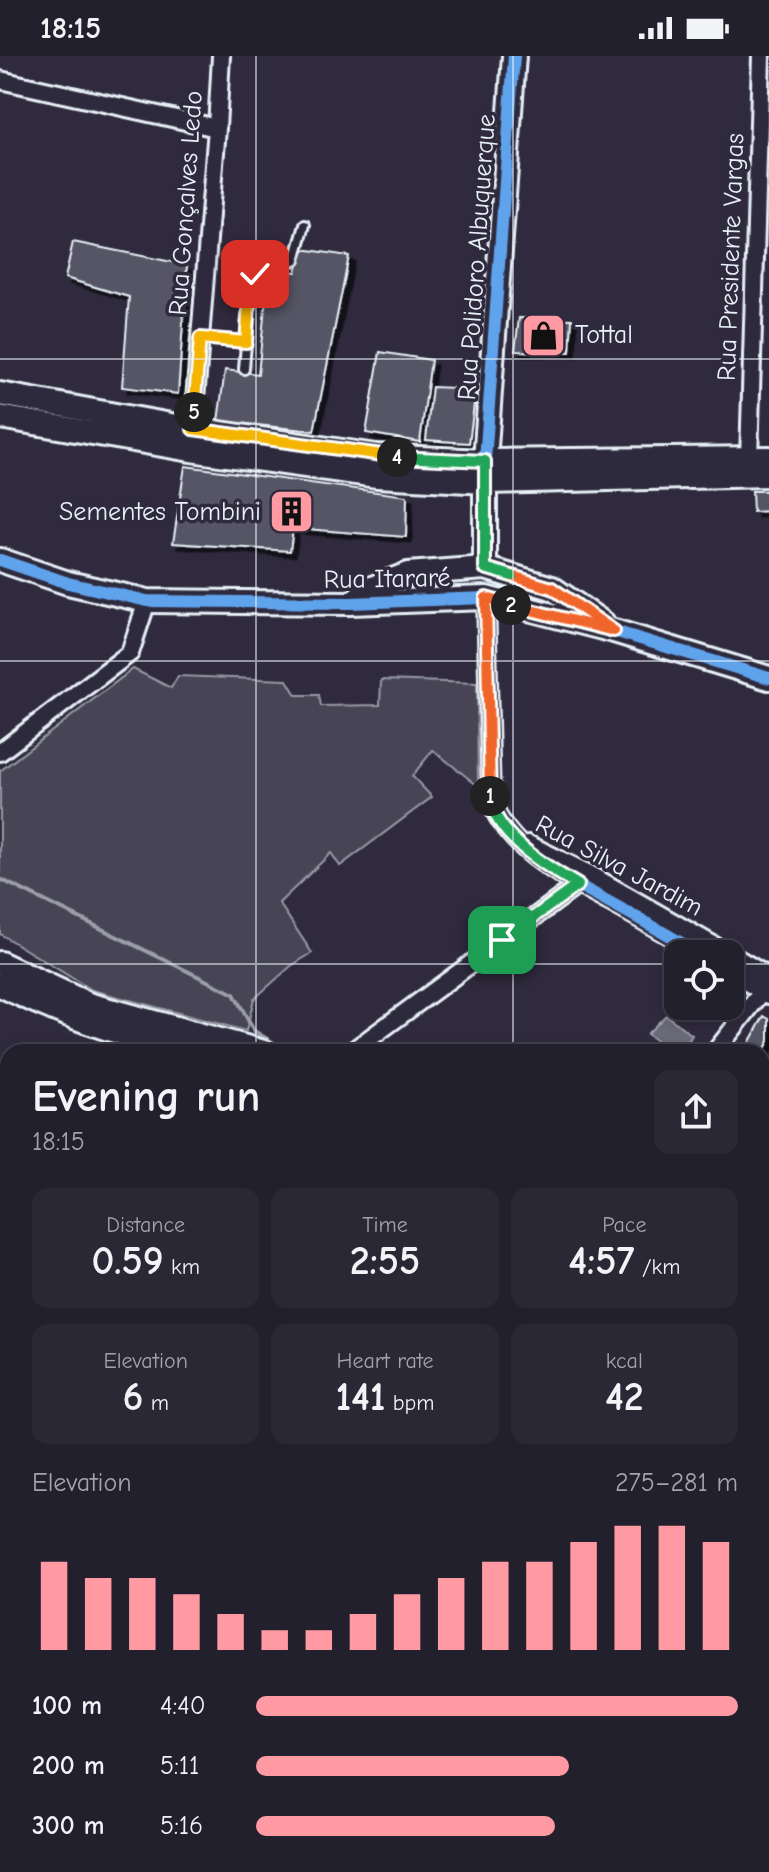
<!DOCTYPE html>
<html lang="en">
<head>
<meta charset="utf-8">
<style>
	:root { --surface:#23202e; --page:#2b2836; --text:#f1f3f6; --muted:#a3a3aa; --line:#403e4a; --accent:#ff9aa2 }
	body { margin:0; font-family:"Comic Neue",sans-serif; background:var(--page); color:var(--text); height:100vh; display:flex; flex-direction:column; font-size:30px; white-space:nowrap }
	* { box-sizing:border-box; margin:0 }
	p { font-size:26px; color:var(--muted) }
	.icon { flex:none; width:44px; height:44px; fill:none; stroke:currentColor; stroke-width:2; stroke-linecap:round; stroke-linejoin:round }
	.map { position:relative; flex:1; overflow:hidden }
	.details { position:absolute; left:0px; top:988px; width:770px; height:828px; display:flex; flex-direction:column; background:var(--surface); border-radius:24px 24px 0 0; box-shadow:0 4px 12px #0003,0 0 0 2px var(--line) }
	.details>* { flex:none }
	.controls { position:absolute; left:664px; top:884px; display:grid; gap:16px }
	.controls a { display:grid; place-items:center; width:80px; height:80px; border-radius:16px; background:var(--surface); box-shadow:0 4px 12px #0003,0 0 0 2px var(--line); font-size:40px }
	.pin { position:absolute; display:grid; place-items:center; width:68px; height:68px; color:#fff; margin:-34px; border-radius:16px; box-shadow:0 4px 12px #0006 }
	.km { position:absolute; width:40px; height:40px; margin:-20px; border-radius:50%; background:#222; color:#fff; font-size:22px; line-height:40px; text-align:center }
	.round { display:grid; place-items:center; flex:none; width:84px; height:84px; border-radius:16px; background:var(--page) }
	.overview { display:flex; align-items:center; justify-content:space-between; height:136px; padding:0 32px }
	h1 { font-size:44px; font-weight:600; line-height:60px }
	.metrics { display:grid; grid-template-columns:repeat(3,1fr); gap:12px; height:136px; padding:8px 32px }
	.metrics div { display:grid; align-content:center; border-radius:16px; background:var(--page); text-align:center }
	.metrics b { font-size:40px; font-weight:600 }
	.metrics small { font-size:22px; font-weight:400 }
	.metrics p { font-size:22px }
	.chart { height:224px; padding:16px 32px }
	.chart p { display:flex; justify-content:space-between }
	.chart svg { width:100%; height:144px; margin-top:8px; stroke:var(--accent); stroke-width:6 }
	ul { padding:0 32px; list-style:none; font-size:26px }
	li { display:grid; grid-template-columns:128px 96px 1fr; align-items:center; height:60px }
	li i { height:20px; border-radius:10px; background:var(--accent) }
	.status { display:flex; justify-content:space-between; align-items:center; height:56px; padding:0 40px; background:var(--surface); direction:ltr }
	.status svg { height:22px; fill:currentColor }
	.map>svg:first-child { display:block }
	.green { fill:#464455; stroke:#979aa6; stroke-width:2 }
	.water { fill:#696978; stroke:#9c9fab; stroke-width:2 }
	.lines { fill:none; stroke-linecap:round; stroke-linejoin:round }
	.stream { stroke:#9c9fab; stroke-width:4 }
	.building { fill:#575565; stroke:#e8f1f8; stroke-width:2; filter:url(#shadow) }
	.lane-casing { stroke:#e8f1f8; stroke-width:14 }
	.street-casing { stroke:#e8f1f8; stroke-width:22 }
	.secondary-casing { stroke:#e8f1f8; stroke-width:28 }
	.lane { stroke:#2f2a3d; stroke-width:8 }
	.street { stroke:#2f2a3d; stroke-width:16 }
	.secondary { stroke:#2f2a3d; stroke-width:22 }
	.cycleway-casing { stroke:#2f2a3d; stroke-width:17 }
	.cycleway { stroke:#60a3ed; stroke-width:12 }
	.split-1-casing { stroke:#fff; stroke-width:16 }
	.split-2-casing { stroke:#fff; stroke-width:16 }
	.split-3-casing { stroke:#fff; stroke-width:16 }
	.split-4-casing { stroke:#fff; stroke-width:16 }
	.split-5-casing { stroke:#fff; stroke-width:16 }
	.split-6-casing { stroke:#fff; stroke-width:16 }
	.split-1 { stroke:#22a559; stroke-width:10 }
	.split-2 { stroke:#f0652b; stroke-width:10 }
	.split-3 { stroke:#f0652b; stroke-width:10 }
	.split-4 { stroke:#22a559; stroke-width:10 }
	.split-5 { stroke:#f5b400; stroke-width:10 }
	.split-6 { stroke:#f5b400; stroke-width:10 }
	.grid { fill:none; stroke:#e8f1f8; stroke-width:2; stroke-opacity:0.55 }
	.labels { text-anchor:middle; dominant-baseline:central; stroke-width:7; stroke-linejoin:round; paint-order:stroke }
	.street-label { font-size:26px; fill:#e8f1f8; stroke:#2f2a3d }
	.poi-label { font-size:26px; fill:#e8f1f8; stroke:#2f2a3d; text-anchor:start }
</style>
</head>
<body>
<div class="status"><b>18:15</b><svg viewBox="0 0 49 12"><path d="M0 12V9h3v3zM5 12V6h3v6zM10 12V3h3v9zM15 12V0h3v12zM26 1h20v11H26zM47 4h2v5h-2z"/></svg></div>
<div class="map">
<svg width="769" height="1816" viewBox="0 0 769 1816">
	<defs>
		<filter id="shadow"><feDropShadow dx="5.5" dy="5.5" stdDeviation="0" flood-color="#0009"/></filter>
	</defs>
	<rect width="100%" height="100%" fill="#2f2a3d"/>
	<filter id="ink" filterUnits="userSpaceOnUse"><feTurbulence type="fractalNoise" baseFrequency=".0125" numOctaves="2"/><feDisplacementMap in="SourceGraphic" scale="16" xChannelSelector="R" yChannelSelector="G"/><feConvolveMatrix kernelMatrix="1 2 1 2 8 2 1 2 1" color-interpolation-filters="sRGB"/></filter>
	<g filter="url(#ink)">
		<!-- green -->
		<path class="green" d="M 133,613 L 171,632 L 178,620 L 287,624 L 296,639 L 319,639 L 321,650 L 380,649 L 381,624 L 477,627 L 478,730 L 433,694 L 412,720 L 432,741 L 340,810 L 331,797 L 279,847 L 312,897 L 291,910 L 254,943 L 246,975 L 92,934 L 0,878 L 0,715 Z
			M 762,1038 L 767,1043 L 769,1041 L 769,1183 L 762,1192 L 762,1099 L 764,1095 L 762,1093 Z
			M 0,1416 L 8,1421 L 8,1536 L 0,1533 Z"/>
		<!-- water -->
		<path class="water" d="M 666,959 L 692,979 L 682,996 L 672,996 L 647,978 Z"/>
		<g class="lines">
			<!-- stream -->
			<path class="stream" d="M 0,823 L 234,938 L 254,975 L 289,996
				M 510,1816 L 513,1808"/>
		</g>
		<!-- building -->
		<path class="building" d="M 73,186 L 187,209 L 178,338 L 122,331 L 129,241 L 65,222 Z
			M 302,193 L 349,200 L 314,375 L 218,365 L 225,314 L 258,318 L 269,214 L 296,216 Z
			M 519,262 L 572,263 L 570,296 L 515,295 Z
			M 380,296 L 431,304 L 420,386 L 366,377 Z
			M 432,331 L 476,333 L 469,387 L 426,384 Z
			M 185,410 L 407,440 L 406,481 L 293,472 L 290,495 L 173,487 Z
			M 752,435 L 769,435 L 769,455 L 753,456 Z
			M 764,960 L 769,963 L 769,985 L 762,998 L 744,996 Z
			M 762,1000 L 769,1005 L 766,1009 L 769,1012 L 768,1033 L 762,1030 Z"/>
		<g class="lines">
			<defs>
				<path id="lane" d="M 201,282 L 246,286
					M 244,313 L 251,224 L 260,214 L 295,204 L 305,169"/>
				<path id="street" d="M 0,24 L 217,72
					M 192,381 L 217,72 L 221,0
					M 749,403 L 761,0
					M 486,542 L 491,746 C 511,797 564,821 609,846 C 640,863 670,880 700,898
					M 0,696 L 130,597 L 147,545
					M 528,788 L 589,818 L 729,898
					M 730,898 L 769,921
					M 730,916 L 769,939
					M 351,996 L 578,829 L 589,818
					M 715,996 L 769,927
					M 0,1181 L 8,1186
					M 0,1206 L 8,1202
					M 0,1596 L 8,1600
					M 762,1623 L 769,1611
					M 762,1642 L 769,1646
					M 448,1808 L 464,1816
					M 234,1816 L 238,1808
					M 656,1816 L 661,1808"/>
				<path id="secondary" d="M 0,338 L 193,373 L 376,400 L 485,405 L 769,402
					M 0,361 L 191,394 L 377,420 L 487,426 L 769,419
					M 0,504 L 68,527 L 147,545 L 350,547 L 486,542 L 614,575 L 769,622
					M 485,512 L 485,405 L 514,0
					M 351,547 L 372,532 L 408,518 L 485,512 L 552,532 L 603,567
					M 0,907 L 88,948 L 264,996
					M 0,929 C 61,959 130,983 198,996
					M 762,1287 L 769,1291
					M 762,1309 L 769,1313
					M 0,1688 L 8,1671
					M 0,1720 L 8,1703"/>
			</defs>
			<!-- lane casing -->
			<use href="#lane" class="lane-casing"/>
			<!-- street casing -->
			<use href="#street" class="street-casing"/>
			<!-- secondary casing -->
			<use href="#secondary" class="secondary-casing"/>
			<!-- lane -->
			<use href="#lane" class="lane"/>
			<!-- street -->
			<use href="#street" class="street"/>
			<!-- secondary -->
			<use href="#secondary" class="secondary"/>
			<defs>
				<path id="cycleway" d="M 0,504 L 68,527 L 147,545 L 350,547 L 486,542 L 614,575 L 769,622
					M 485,512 L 485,405 L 514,0
					M 486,542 L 491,746 C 511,797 564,821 609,846 C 640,863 670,880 700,898"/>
			</defs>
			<!-- cycleway casing -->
			<use href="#cycleway" class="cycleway-casing"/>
			<!-- cycleway -->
			<use href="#cycleway" class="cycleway"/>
		</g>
	</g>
	<g class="lines" filter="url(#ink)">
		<defs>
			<path id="split-1" d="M 490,740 C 493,779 547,811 578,829 L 502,884"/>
			<path id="split-2" d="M 490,740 L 486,542 L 511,549"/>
			<path id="split-3" d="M 511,549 L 614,575 L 552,532 L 512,520"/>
			<path id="split-4" d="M 397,401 L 485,405 L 485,512 L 512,520"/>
			<path id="split-5" d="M 194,356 L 193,373 L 397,401"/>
			<path id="split-6" d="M 194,356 L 200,282 L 246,286 L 251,224 L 255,218"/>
		</defs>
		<!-- split-1 casing -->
		<use href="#split-1" class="split-1-casing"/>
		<!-- split-2 casing -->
		<use href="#split-2" class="split-2-casing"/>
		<!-- split-3 casing -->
		<use href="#split-3" class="split-3-casing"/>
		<!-- split-4 casing -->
		<use href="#split-4" class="split-4-casing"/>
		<!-- split-5 casing -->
		<use href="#split-5" class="split-5-casing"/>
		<!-- split-6 casing -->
		<use href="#split-6" class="split-6-casing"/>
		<!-- split-1 -->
		<use href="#split-1" class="split-1"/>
		<!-- split-2 -->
		<use href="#split-2" class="split-2"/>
		<!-- split-3 -->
		<use href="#split-3" class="split-3"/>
		<!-- split-4 -->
		<use href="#split-4" class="split-4"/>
		<!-- split-5 -->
		<use href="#split-5" class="split-5"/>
		<!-- split-6 -->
		<use href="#split-6" class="split-6"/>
	</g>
	<!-- grid -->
	<path class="grid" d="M 256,0 L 256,996M 513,0 L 513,996M 0,303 L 769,303M 0,605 L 769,605M 0,908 L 678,908M 730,908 L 769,908M 0,1211 L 8,1211M 762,1211 L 769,1211M 0,1513 L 8,1513M 762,1513 L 769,1513M 256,1808 L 256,1816M 513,1808 L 513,1816"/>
	<!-- icons -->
	<defs>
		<symbol id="shop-square" viewBox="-11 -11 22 22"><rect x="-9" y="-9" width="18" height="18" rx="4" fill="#ff9aa2" stroke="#2f2a3d"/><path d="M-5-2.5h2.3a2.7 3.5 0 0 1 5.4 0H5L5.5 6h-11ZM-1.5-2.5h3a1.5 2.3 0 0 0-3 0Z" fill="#111"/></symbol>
		<symbol id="building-square" viewBox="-11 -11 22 22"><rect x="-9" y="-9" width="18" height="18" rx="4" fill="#ff9aa2" stroke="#2f2a3d"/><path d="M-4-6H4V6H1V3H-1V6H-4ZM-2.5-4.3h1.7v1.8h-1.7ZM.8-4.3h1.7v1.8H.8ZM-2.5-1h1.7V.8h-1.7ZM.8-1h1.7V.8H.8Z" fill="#111"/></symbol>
	</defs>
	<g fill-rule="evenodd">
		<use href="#shop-square" x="518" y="254" width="51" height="51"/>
		<use href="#building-square" x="266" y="430" width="51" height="51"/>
	</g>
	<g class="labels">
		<!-- street labels -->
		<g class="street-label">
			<text transform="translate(186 147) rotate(-86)">Rua Gonçalves Ledo</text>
			<text transform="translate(477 201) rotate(-86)">Rua Polidoro Albuquerque</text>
			<text transform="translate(731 201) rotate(-88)">Rua Presidente Vargas</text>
			<text transform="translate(387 523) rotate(-1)">Rua Itararé</text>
			<text transform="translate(619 810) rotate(28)">Rua Silva Jardim</text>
		</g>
		<!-- poi labels -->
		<g class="poi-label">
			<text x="575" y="279">Tottal</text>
			<text x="261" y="456" text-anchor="end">Sementes Tombini</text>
		</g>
	</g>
</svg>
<div class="controls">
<a><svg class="icon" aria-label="locate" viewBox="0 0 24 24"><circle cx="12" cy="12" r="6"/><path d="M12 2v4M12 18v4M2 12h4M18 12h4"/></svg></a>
</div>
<div class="pin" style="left:502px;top:884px;background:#1e9e55"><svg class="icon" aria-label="arrive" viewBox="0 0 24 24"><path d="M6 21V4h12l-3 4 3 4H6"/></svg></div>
<div class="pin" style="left:255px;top:218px;background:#d93025"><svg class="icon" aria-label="check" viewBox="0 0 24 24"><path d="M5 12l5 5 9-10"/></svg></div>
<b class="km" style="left:490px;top:740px">1</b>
<b class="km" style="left:511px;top:549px">2</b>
<b class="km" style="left:397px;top:401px">4</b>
<b class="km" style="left:194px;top:356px">5</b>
<section class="details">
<div class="overview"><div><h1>Evening run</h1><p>18:15</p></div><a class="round"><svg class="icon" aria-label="share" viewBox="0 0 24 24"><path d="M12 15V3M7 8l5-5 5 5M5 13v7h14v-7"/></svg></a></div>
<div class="metrics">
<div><p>Distance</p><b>0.59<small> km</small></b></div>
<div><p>Time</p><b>2:55</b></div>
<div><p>Pace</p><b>4:57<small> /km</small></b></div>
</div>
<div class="metrics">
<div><p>Elevation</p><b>6<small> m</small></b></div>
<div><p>Heart rate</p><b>141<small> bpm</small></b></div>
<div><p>kcal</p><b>42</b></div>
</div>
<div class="chart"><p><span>Elevation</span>275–281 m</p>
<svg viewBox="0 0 160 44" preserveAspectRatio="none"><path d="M5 44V17M15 44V22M25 44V22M35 44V27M45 44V33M55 44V38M65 44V38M75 44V33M85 44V27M95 44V22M105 44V17M115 44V17M125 44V11M135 44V6M145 44V6M155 44V11"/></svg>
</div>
<ul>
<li><b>100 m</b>4:40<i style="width:100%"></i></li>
<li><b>200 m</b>5:11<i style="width:65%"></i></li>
<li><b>300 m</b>5:16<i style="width:62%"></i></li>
</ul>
</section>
</div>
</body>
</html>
